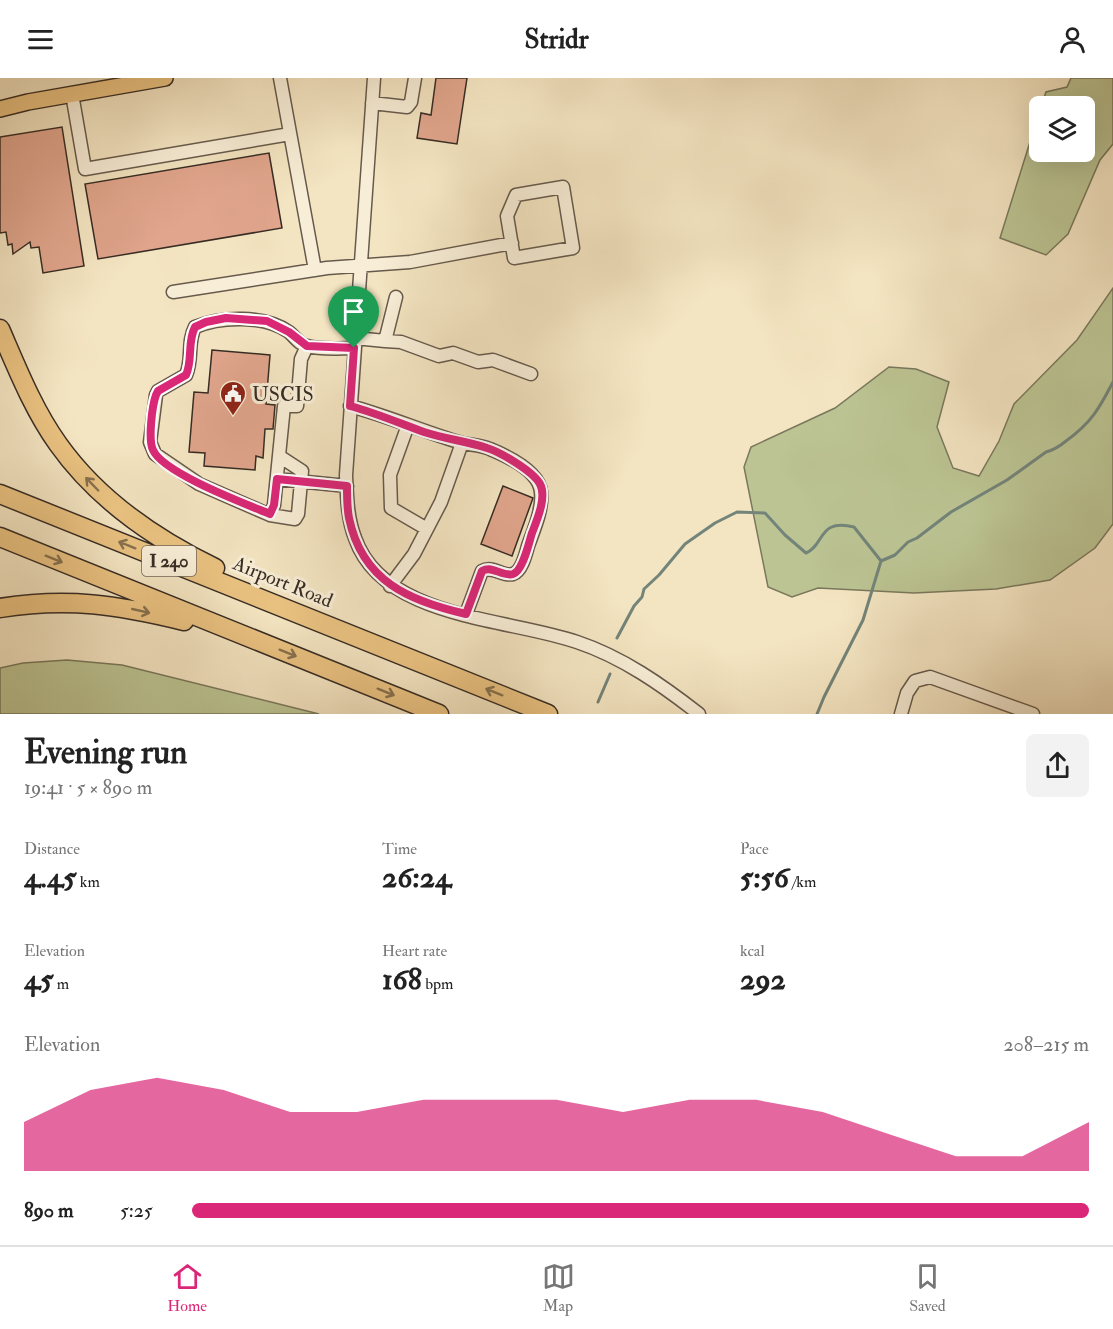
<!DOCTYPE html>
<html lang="en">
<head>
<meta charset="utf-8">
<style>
	:root { --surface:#fff; --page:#f2f2f2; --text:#222; --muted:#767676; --line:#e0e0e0; --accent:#db2777 }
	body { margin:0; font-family:"IM FELL Double Pica",serif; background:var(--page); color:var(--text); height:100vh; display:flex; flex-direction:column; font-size:22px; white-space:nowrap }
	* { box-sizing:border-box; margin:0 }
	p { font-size:20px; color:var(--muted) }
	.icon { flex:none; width:33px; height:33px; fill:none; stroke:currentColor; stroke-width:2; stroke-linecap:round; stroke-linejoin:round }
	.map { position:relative; height:636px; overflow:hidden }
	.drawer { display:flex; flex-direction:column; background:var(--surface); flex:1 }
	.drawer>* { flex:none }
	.tools { position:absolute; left:1029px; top:18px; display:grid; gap:12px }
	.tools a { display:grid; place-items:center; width:66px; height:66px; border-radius:9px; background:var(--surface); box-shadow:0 6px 24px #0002; font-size:30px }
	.pin { position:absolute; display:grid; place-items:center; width:51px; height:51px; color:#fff; margin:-62px -26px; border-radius:50% 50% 50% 0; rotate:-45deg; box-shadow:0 0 6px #0007 }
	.pin .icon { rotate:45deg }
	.round { display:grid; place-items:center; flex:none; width:63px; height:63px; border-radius:9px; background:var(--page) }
	.summary { display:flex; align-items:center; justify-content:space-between; height:102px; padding:0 24px }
	h1 { font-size:33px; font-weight:700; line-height:45px }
	.metrics { display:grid; grid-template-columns:repeat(3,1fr); gap:9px; height:102px; padding:6px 24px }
	.metrics div { display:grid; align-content:center }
	.metrics b { font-size:30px; font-weight:700 }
	.metrics small { font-size:16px; font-weight:400 }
	.metrics p { font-size:16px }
	.chart { height:168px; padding:12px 24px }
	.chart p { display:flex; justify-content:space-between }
	.chart svg { width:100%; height:108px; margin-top:6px; fill:var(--accent); opacity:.7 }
	ul { padding:0 24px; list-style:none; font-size:20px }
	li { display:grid; grid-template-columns:96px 72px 1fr; align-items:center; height:45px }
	li i { height:15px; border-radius:8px; background:var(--accent) }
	header { display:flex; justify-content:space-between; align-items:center; height:78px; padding:0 24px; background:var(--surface); font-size:27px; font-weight:700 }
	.tab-bar { display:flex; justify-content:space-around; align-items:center; height:84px; border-top:2px solid var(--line); background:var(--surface); font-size:16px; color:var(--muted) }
	.tab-bar a { display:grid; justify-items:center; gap:3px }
	.tab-bar .on { color:var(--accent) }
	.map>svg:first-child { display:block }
	.green { fill:#bcc493; stroke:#79785c; stroke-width:1.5 }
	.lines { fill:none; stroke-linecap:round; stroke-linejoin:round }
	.stream { stroke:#73847a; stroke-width:3 }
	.building { fill:#e0a58c; stroke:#362c24; stroke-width:1.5 }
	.minor-casing { stroke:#665a4c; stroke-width:15 }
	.major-casing { stroke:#362c24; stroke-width:18 }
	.highway-casing { stroke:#362c24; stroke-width:21 }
	.minor { stroke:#f8eed7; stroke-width:12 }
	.major { stroke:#eac281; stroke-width:15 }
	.highway { stroke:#eac281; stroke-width:18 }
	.oneway { stroke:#87704e }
	.route-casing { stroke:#fff; stroke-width:12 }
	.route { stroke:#db2777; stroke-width:8 }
	.labels { text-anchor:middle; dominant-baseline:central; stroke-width:6; stroke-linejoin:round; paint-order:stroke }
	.shield { fill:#f8eed7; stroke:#70665a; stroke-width:1.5 }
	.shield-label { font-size:18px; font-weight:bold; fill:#362c24 }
	.poi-label { font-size:20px; fill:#362c24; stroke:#f8eed7; text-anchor:start }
	.street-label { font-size:20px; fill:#362c24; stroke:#f8eed7 }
</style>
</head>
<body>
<header><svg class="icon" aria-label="menu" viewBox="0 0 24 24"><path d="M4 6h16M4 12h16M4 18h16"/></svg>Stridr<svg class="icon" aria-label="person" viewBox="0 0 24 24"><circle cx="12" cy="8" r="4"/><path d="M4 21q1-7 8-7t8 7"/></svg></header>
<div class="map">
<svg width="1113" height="636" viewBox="0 0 1113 636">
	<rect width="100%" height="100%" fill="#f4e5c2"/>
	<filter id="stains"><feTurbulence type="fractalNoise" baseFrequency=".00333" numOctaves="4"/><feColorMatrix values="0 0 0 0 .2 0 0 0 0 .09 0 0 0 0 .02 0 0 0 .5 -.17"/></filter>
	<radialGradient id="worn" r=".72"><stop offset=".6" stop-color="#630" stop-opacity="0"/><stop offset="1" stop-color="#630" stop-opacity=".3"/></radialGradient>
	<!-- green -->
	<path class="green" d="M 1071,0 L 1113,0 L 1113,66 L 1100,82 L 1068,156 L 1046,177 L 1000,160 L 1039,35 L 1040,74 L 1084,74 L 1084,28 L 1041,28 L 1046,14 L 1067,9 Z
		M 1113,210 L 1113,446 L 1095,470 L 1050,502 L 996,511 L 914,515 L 818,510 L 792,519 L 768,509 L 744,389 L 751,369 L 835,330 L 889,289 L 916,291 L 949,304 L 937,349 L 953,390 L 979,398 L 999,363 L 1014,326 L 1077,262 Z
		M 67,582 L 122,587 L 319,636 L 0,636 L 0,590 L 23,585 Z"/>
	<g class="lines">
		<!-- stream -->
		<path class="stream" d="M 617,560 L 634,528 L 642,519 L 644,511 L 659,497 L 685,466 L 715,445 L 737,434 L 765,435 L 785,457 L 806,475 C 825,467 818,440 854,449 L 881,483
			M 598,624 L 610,596
			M 817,636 L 824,619 L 863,542 L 881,483 L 895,477 L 908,464 L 917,460 L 951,434 L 1007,402 L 1046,374 C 1054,372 1060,368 1066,363 C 1091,345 1099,331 1113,304"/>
	</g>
	<!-- building -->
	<path class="building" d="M 436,0 L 467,0 L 457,66 L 417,60 L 421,35 L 431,37 Z
		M 62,49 L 84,188 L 43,195 L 39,169 L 31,170 L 30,164 L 13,176 L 12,166 L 8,167 L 6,154 L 0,155 L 0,59 Z
		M 269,75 L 282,150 L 98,181 L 85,106 Z
		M 212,272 L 270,277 L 266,326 L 275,327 L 273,351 L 265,351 L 263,380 L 256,378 L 255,392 L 204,388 L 205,375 L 189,374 L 194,314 L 208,315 Z
		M 503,408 L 533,420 L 512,478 L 481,466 Z"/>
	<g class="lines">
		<defs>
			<path id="minor" d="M 280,0 L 315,192
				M 374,0 L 346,397 C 347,418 347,439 355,460 C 383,541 508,540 577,564 C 622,579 662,607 699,636
				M 72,16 L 85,91 L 290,56
				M 372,25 L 407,29 L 411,24 L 415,0
				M 563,109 L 573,170 L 514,180 L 507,138 L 516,117 Z
				M 173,214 L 327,190 L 410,184 L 512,165
				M 355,260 L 385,263 L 396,219
				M 385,263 L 401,264 L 439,278 L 453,275 L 478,284 L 493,282 L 531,296
				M 350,328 C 388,338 424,354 462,365 L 441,424 L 414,476 L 390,508
				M 408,347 L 390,397 L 391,430 L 427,451
				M 462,365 C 471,367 481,367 490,371 C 507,378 539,393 541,414 C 543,431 534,451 528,468 C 526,475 522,493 513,496 C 503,499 493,487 482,493 L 466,536
				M 279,378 L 302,393 L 298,436 L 295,441 L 270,437 L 199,406 L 155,376 L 150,364 L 156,317 L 158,313 L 186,297 C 193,282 187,264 195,249 C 221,238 265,237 289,254 C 295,259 300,267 307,268 C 322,272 340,270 354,270
				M 277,401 L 347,408
				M 270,437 L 274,427 L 284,328 L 297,328 L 301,281 L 307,268
				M 901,636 L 907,615 L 915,603 L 930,599 L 1033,636"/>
			<path id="major" d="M 0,31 L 28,24 L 165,0"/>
			<path id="highway" d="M 0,251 C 17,290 33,331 58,366 C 97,421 155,461 215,490
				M 0,416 L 548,636
				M 0,459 L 439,636
				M 0,530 C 68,519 118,527 184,543"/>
		</defs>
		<!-- minor casing -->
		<use href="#minor" class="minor-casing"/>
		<!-- major casing -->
		<use href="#major" class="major-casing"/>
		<!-- highway casing -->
		<use href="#highway" class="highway-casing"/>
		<!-- minor -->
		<use href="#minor" class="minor"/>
		<!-- major -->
		<use href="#major" class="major"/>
		<!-- highway -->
		<use href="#highway" class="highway"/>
	</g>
	<!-- one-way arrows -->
	<defs><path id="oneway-shaft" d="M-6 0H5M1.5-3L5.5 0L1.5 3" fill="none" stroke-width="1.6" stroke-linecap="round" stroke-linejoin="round" transform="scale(1.5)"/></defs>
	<g class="oneway">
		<use href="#oneway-shaft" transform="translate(92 406) rotate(-134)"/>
		<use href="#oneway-shaft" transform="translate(127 467) rotate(-158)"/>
		<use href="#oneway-shaft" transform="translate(54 481) rotate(22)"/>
		<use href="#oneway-shaft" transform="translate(141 533) rotate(13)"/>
		<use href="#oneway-shaft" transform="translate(288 575) rotate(22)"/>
		<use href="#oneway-shaft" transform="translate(386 614) rotate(22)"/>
		<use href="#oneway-shaft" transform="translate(494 614) rotate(-158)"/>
	</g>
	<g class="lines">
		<defs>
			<path id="route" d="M 226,240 L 267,243 L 289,254 L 307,268 L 354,270 L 350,328 C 376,335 399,345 424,354 C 445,361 466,363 487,370 C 500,374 533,393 540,406 C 547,419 537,442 532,455 C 529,464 523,493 513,496 C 502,499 493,487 482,493 L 466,536 C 409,523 362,503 349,440 C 347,430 347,419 347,408 L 277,401 L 274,427 L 270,436 C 246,426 163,395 153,372 C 148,362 152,328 156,317 L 158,313 L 186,297 C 193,282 187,264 195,249 L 206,244 Z"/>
		</defs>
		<!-- route casing -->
		<use href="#route" class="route-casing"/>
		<!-- route -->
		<use href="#route" class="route"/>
	</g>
	<!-- icons -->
	<defs>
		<symbol id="civic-pin" viewBox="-11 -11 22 30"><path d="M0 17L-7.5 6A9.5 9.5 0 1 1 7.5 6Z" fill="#8f2418" stroke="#f8eed7"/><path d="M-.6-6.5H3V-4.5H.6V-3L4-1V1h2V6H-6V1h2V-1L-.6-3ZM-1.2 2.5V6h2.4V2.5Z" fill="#fff"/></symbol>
	</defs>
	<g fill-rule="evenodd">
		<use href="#civic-pin" x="218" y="301" width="30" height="40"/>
	</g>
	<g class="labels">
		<!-- shield labels -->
		<rect class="shield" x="142" y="468" width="54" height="30" rx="4.5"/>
		<g class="shield-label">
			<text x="169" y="483">I 240</text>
		</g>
		<!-- poi labels -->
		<g class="poi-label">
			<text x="252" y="316">USCIS</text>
		</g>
		<!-- street labels -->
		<g class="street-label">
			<text transform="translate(283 504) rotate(22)">Airport Road</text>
		</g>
	</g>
	<rect width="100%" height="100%" filter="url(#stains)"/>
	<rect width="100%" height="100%" fill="url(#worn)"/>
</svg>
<div class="tools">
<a><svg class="icon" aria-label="layers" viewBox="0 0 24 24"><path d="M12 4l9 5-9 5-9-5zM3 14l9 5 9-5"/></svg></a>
</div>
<div class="pin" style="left:354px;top:270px;background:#1e9e55"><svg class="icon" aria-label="arrive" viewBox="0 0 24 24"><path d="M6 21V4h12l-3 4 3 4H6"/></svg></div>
</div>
<section class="drawer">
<div class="summary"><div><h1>Evening run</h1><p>19:41 · 5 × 890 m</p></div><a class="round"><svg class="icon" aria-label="share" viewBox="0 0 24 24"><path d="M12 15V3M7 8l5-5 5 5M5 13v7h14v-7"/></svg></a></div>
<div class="metrics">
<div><p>Distance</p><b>4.45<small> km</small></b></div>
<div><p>Time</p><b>26:24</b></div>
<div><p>Pace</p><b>5:56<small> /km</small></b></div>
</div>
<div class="metrics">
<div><p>Elevation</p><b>45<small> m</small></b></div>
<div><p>Heart rate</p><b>168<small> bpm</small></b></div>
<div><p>kcal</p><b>292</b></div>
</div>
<div class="chart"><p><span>Elevation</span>208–215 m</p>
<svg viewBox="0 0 160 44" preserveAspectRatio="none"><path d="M0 44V24L10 11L20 6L30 11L40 20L50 20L60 15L70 15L80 15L90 20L100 15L110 15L120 20L130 29L140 38L150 38L160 24V44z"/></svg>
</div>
<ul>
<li><b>890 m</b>5:25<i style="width:100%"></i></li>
</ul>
</section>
<nav class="tab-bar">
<a class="on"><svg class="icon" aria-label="home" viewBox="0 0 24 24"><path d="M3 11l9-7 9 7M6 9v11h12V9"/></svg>Home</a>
<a><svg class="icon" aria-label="map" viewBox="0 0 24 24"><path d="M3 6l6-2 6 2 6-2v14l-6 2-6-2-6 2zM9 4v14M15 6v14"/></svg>Map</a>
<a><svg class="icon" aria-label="saved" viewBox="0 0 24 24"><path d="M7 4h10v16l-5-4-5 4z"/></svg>Saved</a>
</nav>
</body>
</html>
